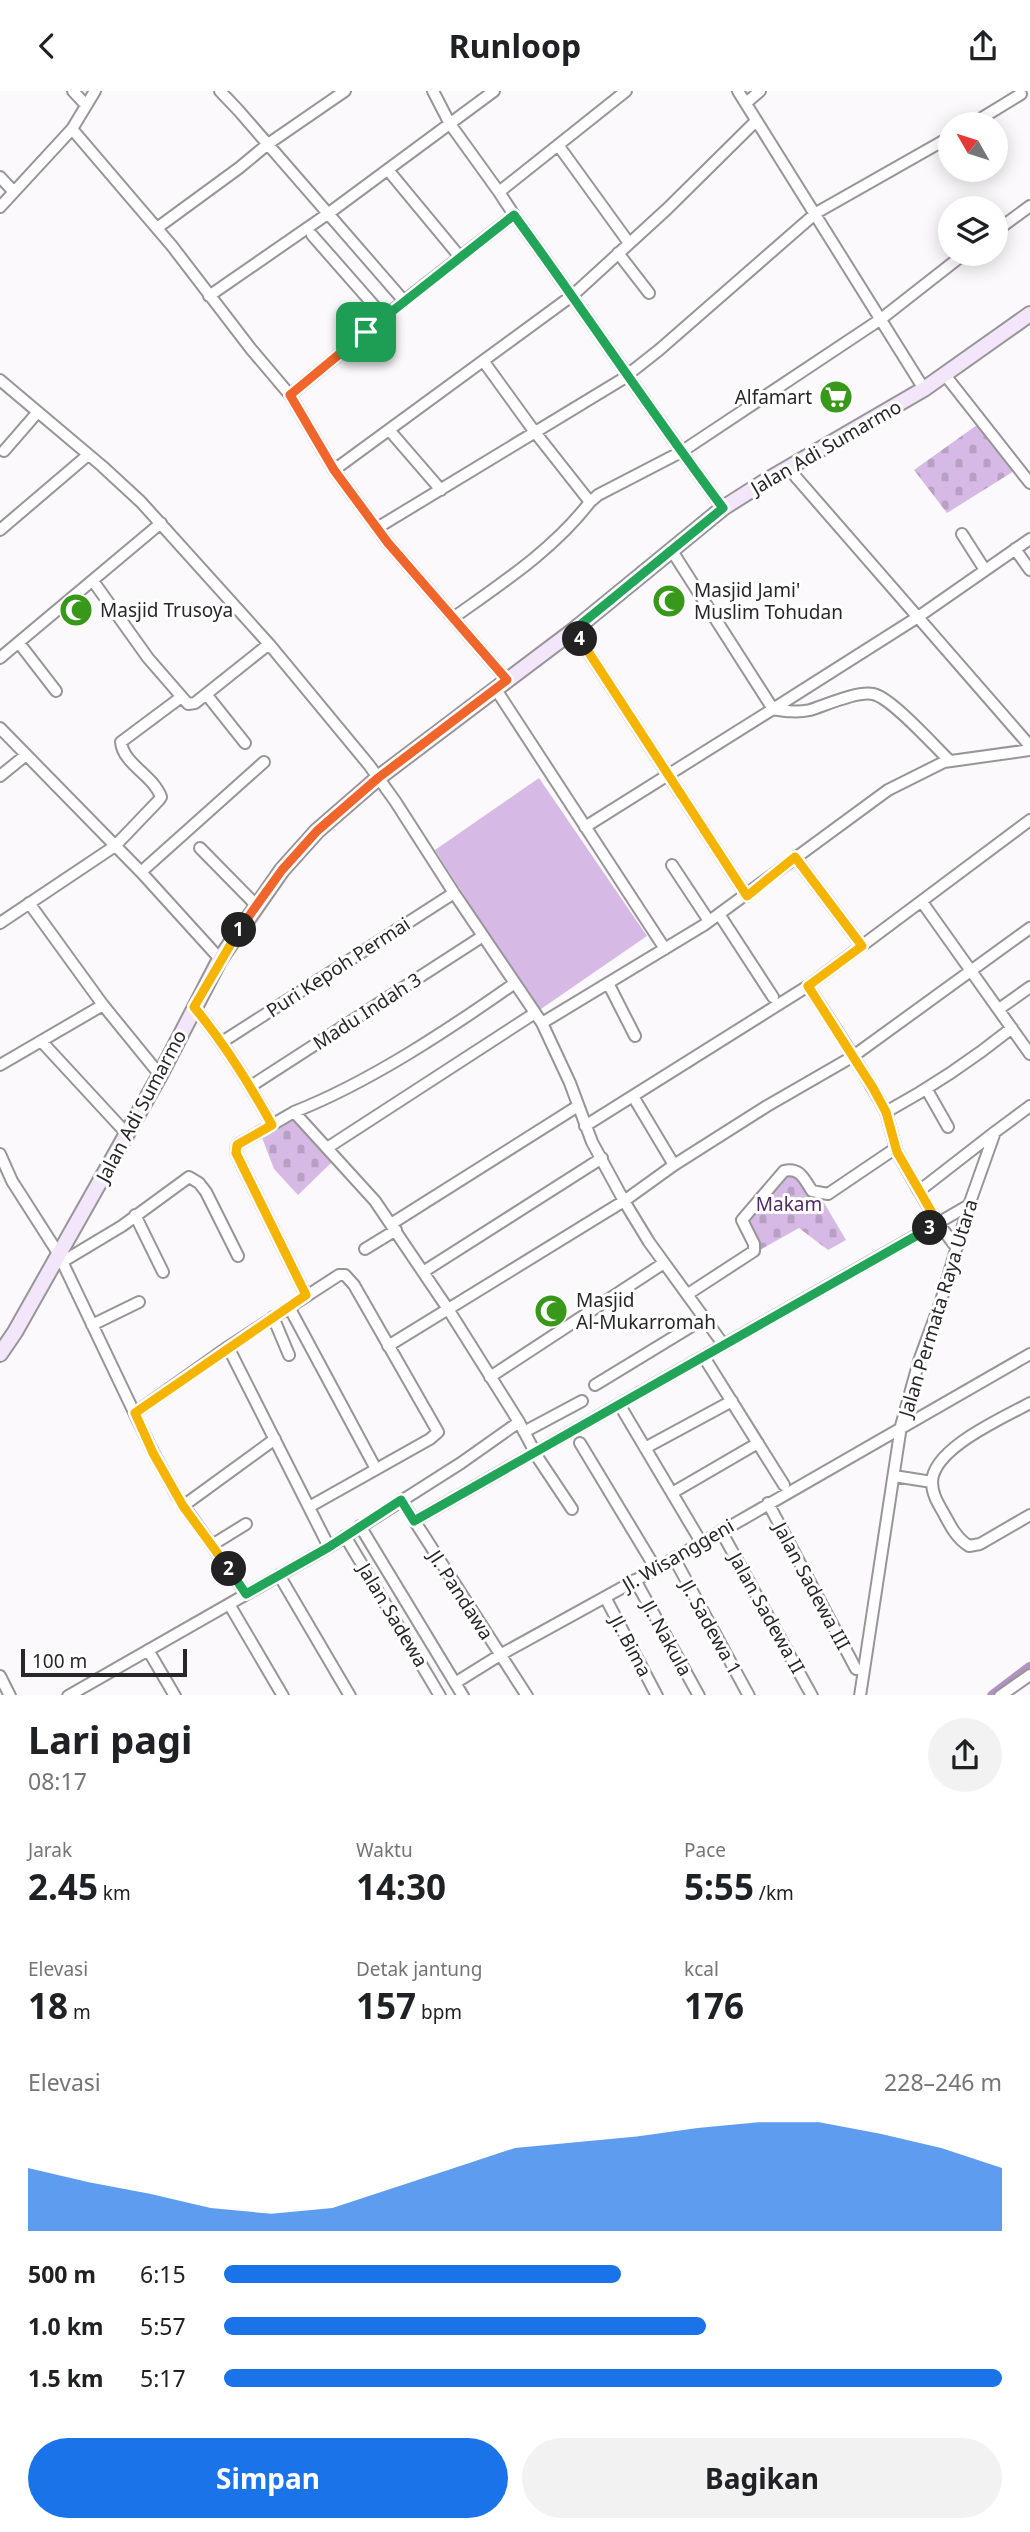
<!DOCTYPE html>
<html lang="id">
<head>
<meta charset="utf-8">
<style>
	:root { --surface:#fff; --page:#f2f2f2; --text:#202124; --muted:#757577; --accent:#1a73e8 }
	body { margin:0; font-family:"Noto Sans",sans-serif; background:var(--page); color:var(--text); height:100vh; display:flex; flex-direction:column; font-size:26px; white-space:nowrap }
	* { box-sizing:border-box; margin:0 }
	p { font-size:23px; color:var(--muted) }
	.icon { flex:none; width:38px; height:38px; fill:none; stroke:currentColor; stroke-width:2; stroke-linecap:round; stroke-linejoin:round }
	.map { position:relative; height:1604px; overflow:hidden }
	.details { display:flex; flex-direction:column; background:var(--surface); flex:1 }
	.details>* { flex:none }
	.needle { width:46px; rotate:309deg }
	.controls { position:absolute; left:938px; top:21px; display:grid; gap:14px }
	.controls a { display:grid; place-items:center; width:70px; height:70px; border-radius:50%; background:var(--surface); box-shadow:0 4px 18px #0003; font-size:35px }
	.scale { position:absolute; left:21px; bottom:18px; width:166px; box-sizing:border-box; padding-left:7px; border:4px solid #272728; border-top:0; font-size:19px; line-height:24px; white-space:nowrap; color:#272728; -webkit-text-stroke:5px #fff; paint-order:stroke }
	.pin { position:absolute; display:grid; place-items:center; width:60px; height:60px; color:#fff; margin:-30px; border-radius:14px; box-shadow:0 4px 10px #0006 }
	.km { position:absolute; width:35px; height:35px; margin:-18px; border-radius:50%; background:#222; color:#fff; font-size:19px; line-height:35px; text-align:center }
	.round { display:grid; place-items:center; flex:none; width:74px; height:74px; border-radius:37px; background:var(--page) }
	.headline { display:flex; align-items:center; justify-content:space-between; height:119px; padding:0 28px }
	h1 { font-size:38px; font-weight:700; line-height:52px }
	.metrics { display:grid; grid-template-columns:repeat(3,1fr); gap:10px; height:119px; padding:7px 28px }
	.metrics div { display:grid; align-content:center }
	.metrics b { font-size:35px; font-weight:700 }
	.metrics small { font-size:19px; font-weight:400 }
	.metrics p { font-size:19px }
	.chart { height:196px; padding:14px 28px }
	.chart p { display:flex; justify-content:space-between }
	.chart svg { width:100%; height:126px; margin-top:7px; fill:var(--accent); opacity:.7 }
	.cta { display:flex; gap:14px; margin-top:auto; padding:14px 28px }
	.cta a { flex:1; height:80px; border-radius:42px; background:var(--accent); color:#fff; font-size:28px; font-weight:700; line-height:80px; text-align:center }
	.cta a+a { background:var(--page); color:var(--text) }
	ul { padding:0 28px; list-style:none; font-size:23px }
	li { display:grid; grid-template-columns:112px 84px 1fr; align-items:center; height:52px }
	li i { height:18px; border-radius:9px; background:var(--accent) }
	header { display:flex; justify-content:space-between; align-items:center; height:91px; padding:0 28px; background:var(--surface); font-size:32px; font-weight:700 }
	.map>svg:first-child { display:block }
	.green { fill:#d6b9e4 }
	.cemetery { fill:url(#cemetery-stones) }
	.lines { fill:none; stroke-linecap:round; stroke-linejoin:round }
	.canal { stroke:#b292c1; stroke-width:12 }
	.minor-casing { stroke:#979598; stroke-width:14 }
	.secondary-casing { stroke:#979598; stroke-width:18 }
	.minor { stroke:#fff; stroke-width:10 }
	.secondary { stroke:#f4e6fa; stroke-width:14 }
	.split-1-casing { stroke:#fff; stroke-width:14 }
	.split-2-casing { stroke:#fff; stroke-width:14 }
	.split-3-casing { stroke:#fff; stroke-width:14 }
	.split-4-casing { stroke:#fff; stroke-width:14 }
	.split-5-casing { stroke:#fff; stroke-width:14 }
	.split-1 { stroke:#f0652b; stroke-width:9 }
	.split-2 { stroke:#f5b400; stroke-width:9 }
	.split-3 { stroke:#22a559; stroke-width:9 }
	.split-4 { stroke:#f5b400; stroke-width:9 }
	.split-5 { stroke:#22a559; stroke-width:9 }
	.labels { text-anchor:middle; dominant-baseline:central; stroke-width:6; stroke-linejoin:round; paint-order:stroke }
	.poi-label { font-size:19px; fill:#272728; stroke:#fff; text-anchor:start }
	.street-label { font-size:19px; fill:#272728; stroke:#fff }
	.park-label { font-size:19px; fill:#522962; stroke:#fff }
</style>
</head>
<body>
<header><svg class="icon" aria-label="back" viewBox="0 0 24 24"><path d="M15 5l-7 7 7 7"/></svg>Runloop<svg class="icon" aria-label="share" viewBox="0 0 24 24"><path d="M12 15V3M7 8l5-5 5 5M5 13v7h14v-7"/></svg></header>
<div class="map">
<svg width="1030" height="1605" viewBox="0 0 1030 1605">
	<defs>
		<pattern id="cemetery-stones" width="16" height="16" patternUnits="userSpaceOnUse" patternTransform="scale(1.75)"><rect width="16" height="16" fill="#d6b9e4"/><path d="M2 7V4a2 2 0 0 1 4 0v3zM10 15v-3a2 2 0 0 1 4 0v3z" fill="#b89fc4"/></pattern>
	</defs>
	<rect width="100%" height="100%" fill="#fbf9fc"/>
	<!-- green -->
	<path class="green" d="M 539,687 L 647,845 L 538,920 L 435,759 Z"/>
	<!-- cemetery -->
	<path class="cemetery" d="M 977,334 L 1014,380 L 947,422 L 914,379 Z
		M 292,1025 L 332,1071 L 298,1104 L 274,1078 L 261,1044 Z
		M 791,1080 L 820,1105 L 846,1149 L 828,1159 L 799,1137 L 760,1159 L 744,1132 L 744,1128 Z"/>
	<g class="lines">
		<!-- canal -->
		<path class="canal" d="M 993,1605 L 1030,1577"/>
		<defs>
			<path id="minor" d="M 73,0 L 86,14
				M 220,0 L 239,20 L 404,210
				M 433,0 L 450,33 L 499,101 L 626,0
				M 738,0 L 924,298
				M 746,12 L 760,0
				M 972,33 L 1021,3
				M 72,38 L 172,155 L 251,258 L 290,304 L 334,379 L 388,452 L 507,589
				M 558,54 L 629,152
				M 388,79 L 460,166
				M 0,86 L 14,101
				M 499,101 L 514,124
				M 0,116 L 72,38 L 95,0
				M 157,137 L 239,77 L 268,53 L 345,0
				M 996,140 L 1030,115
				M 312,144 L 384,226
				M 618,162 L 649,202
				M 209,205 L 329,122 L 494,0
				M 367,241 L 379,247 L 385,256
				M 484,271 L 534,340 L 590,411 L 598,404 L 681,361 L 881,228 L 964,163
				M 945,284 L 1030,392
				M 0,289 L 102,375 L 141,411 L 269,553 L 369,674 L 395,710 L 454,802 L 542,932 L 570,992 L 592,1051 L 624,1110 L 649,1151 L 723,1253
				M 290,304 L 404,210 L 514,124 C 585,221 651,321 723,417
				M 390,340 L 441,399
				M 4,360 L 37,322
				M 788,377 L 1030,655
				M 334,379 L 573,204 L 667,118 L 756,30
				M 377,437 L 621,289 L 659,259 L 816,122 L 950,46
				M 0,439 L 88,364
				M 962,443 L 985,479
				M 1015,458 L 1030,479
				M 672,460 L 773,618 L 918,526 L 1030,448
				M 93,490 L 148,567 L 188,613 L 195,612 L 269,553
				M 453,527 C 502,492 553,459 590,411
				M 574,539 L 747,805
				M 19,552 L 56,600
				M 0,567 L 161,432
				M 495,597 L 665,858
				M 206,603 L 245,652
				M 0,637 L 141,781 L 220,868
				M 0,685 L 26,664
				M 585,736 L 773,618 C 785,620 797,622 810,619 C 826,614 857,600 873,603 C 891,606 935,656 950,670
				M 200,757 L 256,814
				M 795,766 L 862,855
				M 672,774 L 709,830
				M 141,781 L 264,671
				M 922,811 L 1030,963
				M 29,812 L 103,914 L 160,984
				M 719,823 L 773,906
				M 0,832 L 115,755 L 159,709 L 161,706 C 154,685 123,673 121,651 L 180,607
				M 608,892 L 635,945
				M 808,895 C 835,937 863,978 886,1021
				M 194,916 C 224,952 249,992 272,1034
				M 999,918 L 1030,896
				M 542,932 L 704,834 L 888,699 L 944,671 L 1030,659
				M 42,951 L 127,1043
				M 222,951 L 454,802
				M 0,974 L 103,914
				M 251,995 L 483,845
				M 927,999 L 948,1036
				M 634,1007 L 674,1074
				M 294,1021 C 370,991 448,939 515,892
				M 585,1035 L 808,895 L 1030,729
				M 327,1057 L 535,922
				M 0,1063 L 12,1090 L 58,1162 L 153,1361 L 177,1405 L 246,1503
				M 919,1100 L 897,1061 L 886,1021 C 932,996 972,969 1012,937
				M 135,1124 L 163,1181
				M 391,1133 L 578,1015
				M 956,1156 L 938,1132 L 969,1114
				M 365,1158 L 396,1139
				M 62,1171 L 122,1135 L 189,1086 L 199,1092 L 206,1101 L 238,1165
				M 423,1181 L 602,1067
				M 688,1203 L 754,1160 L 754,1153 L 742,1129 L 784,1080 C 800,1076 804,1088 812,1100 L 828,1103 L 896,1057
				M 289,1216 L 376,1378
				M 273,1226 L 289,1264
				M 92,1234 L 139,1211
				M 388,1255 L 624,1110 L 674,1074 L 767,1015 L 852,966 L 1030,837
				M 228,1256 L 329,1456
				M 707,1271 L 784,1394
				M 490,1286 L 664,1172
				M 595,1294 L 705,1227
				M 1030,1312 C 1003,1327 933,1357 932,1391 C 932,1402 937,1411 943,1421 C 950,1434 956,1447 969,1455 L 980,1453 L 1030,1424
				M 622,1318 L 701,1451
				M 135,1322 L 228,1256 L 339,1184 L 345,1184 L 354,1194 L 438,1341 L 430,1348 L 309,1416
				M 519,1331 L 538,1367 L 572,1418
				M 524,1341 L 582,1310
				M 580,1352 L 656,1478
				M 645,1357 L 732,1310
				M 894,1385 L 932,1391
				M 672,1402 L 758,1352
				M 401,1409 L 527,1605
				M 768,1412 L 856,1578
				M 183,1415 L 275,1348
				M 414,1430 L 938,1132 L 919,1100 L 995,1041
				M 360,1435 L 463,1605
				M 721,1440 L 812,1605
				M 345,1445 L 440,1605
				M 212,1454 L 246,1433
				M 674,1467 L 749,1605
				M 279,1484 L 350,1605
				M 635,1489 L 699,1605
				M 605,1506 L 657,1605
				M 229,1513 L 283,1605
				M 148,1559 L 175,1605
				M 0,1585 L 10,1605
				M 455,1592 L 500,1564 L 656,1478 L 1030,1263
				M 68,1605 L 329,1456 L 461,1372 L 519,1331 L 448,1218 L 375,1110 L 294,1021 L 237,1054 L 236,1062 L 306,1204
				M 860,1605 L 901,1335 L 919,1270 L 941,1210 L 969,1114 L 995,1041 L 1030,1015
				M 1000,1605 L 1030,1584"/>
			<path id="secondary" d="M 0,1263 L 15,1241 L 160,984 L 220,868 L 282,779 L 317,740 L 378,687 L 574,539 L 723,417 L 764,391 L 924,298 L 1030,223"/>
		</defs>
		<!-- minor casing -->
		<use href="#minor" class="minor-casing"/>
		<!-- secondary casing -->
		<use href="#secondary" class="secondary-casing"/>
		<!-- minor -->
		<use href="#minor" class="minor"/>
		<!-- secondary -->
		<use href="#secondary" class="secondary"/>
	</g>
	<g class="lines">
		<defs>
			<path id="split-1" d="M 239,839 L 282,779 L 317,740 L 378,687 L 507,589 L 388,452 L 334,379 L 290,304 L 366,241"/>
			<path id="split-2" d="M 229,1478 L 183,1415 L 153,1362 L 135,1322 L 306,1204 L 236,1062 L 237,1054 L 272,1034 C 249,992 224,952 194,916 L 239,839"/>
			<path id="split-3" d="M 229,1478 L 246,1503 L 329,1456 L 401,1409 L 414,1430 L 930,1137"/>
			<path id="split-4" d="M 580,548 L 747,805 L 795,766 L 862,855 L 808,895 L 873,997 L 886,1021 L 897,1061 L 938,1132 L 930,1137"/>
			<path id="split-5" d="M 366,241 L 514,124 C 585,221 651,321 723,417 L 574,539 L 580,548"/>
		</defs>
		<!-- split-1 casing -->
		<use href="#split-1" class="split-1-casing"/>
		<!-- split-2 casing -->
		<use href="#split-2" class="split-2-casing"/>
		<!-- split-3 casing -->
		<use href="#split-3" class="split-3-casing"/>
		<!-- split-4 casing -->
		<use href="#split-4" class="split-4-casing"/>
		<!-- split-5 casing -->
		<use href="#split-5" class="split-5-casing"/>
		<!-- split-1 -->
		<use href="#split-1" class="split-1"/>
		<!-- split-2 -->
		<use href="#split-2" class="split-2"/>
		<!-- split-3 -->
		<use href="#split-3" class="split-3"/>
		<!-- split-4 -->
		<use href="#split-4" class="split-4"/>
		<!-- split-5 -->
		<use href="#split-5" class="split-5"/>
	</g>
	<!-- icons -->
	<defs>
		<symbol id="supermarket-disc" viewBox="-11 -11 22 22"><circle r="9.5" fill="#38981a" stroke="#fff"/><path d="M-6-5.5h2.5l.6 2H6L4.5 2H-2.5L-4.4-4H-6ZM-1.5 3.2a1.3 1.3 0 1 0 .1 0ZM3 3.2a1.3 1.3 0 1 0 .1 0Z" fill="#fff"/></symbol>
		<symbol id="mosque-disc" viewBox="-11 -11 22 22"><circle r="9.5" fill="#38981a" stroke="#fff"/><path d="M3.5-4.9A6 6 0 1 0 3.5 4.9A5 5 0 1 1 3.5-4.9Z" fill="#fff"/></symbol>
	</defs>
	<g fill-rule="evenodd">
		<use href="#supermarket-disc" x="817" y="287" width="38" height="38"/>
		<use href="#mosque-disc" x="650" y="491" width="38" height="38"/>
		<use href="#mosque-disc" x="57" y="500" width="38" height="38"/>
		<use href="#mosque-disc" x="532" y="1201" width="38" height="38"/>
	</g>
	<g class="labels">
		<!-- poi labels -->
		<g class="poi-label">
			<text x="812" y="306" text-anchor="end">Alfamart</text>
			<text x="694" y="499">Masjid Jami'<tspan x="694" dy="22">Muslim Tohudan</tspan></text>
			<text x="100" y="519">Masjid Trusoya</text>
			<text x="576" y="1209">Masjid<tspan x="576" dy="22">Al-Mukarromah</tspan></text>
		</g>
		<!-- street labels -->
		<g class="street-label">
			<text transform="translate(826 356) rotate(-30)">Jalan Adi Sumarmo</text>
			<text transform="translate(338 876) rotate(-33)">Puri Kepoh Permai</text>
			<text transform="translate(367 920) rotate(-33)">Madu Indah 3</text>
			<text transform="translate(141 1015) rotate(-62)">Jalan Adi Sumarmo</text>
			<text transform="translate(938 1217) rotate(-73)">Jalan Permata Raya Utara</text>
			<text transform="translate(678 1464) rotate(-30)">Jl. Wisanggeni</text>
			<text transform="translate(812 1495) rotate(62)">Jalan Sadewa III</text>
			<text transform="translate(461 1504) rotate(57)">Jl. Pandawa</text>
			<text transform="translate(767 1522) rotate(61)">Jalan Sadewa II</text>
			<text transform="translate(393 1524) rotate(59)">Jalan Sadewa</text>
			<text transform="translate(711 1536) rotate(61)">Jl. Sadewa 1</text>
			<text transform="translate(667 1547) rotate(61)">Jl. Nakula</text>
			<text transform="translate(631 1555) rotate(62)">Jl. Bima</text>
		</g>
		<!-- park labels -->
		<g class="park-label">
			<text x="789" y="1113">Makam</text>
		</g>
	</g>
</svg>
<div class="controls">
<a><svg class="needle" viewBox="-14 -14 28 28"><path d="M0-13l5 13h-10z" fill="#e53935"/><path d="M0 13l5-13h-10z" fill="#757577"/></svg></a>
<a><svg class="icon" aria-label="layers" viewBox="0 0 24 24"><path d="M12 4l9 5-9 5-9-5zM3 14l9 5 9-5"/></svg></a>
</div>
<div class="scale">100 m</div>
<div class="pin" style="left:366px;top:241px;background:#1e9e55"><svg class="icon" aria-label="arrive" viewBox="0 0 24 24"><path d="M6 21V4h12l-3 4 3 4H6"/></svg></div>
<b class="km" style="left:239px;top:839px">1</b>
<b class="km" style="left:229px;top:1478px">2</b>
<b class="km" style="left:930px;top:1137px">3</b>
<b class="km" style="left:580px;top:548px">4</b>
</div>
<section class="details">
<div class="headline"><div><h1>Lari pagi</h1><p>08:17</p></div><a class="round"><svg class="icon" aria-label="share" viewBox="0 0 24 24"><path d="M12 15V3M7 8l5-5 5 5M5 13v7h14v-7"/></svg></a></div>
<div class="metrics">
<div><p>Jarak</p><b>2.45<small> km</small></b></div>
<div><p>Waktu</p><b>14:30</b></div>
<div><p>Pace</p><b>5:55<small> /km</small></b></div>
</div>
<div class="metrics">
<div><p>Elevasi</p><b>18<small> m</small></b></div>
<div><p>Detak jantung</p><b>157<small> bpm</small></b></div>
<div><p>kcal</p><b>176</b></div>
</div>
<div class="chart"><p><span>Elevasi</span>228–246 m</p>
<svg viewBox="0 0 160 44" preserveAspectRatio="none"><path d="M0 44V22L10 27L20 31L30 36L40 38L50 36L60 29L70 22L80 15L90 13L100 11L110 8L120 6L130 6L140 10L150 15L160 22V44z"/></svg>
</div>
<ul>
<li><b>500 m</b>6:15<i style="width:51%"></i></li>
<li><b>1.0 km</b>5:57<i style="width:62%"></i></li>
<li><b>1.5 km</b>5:17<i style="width:100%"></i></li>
</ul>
<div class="cta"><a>Simpan</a><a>Bagikan</a></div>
</section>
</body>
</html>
